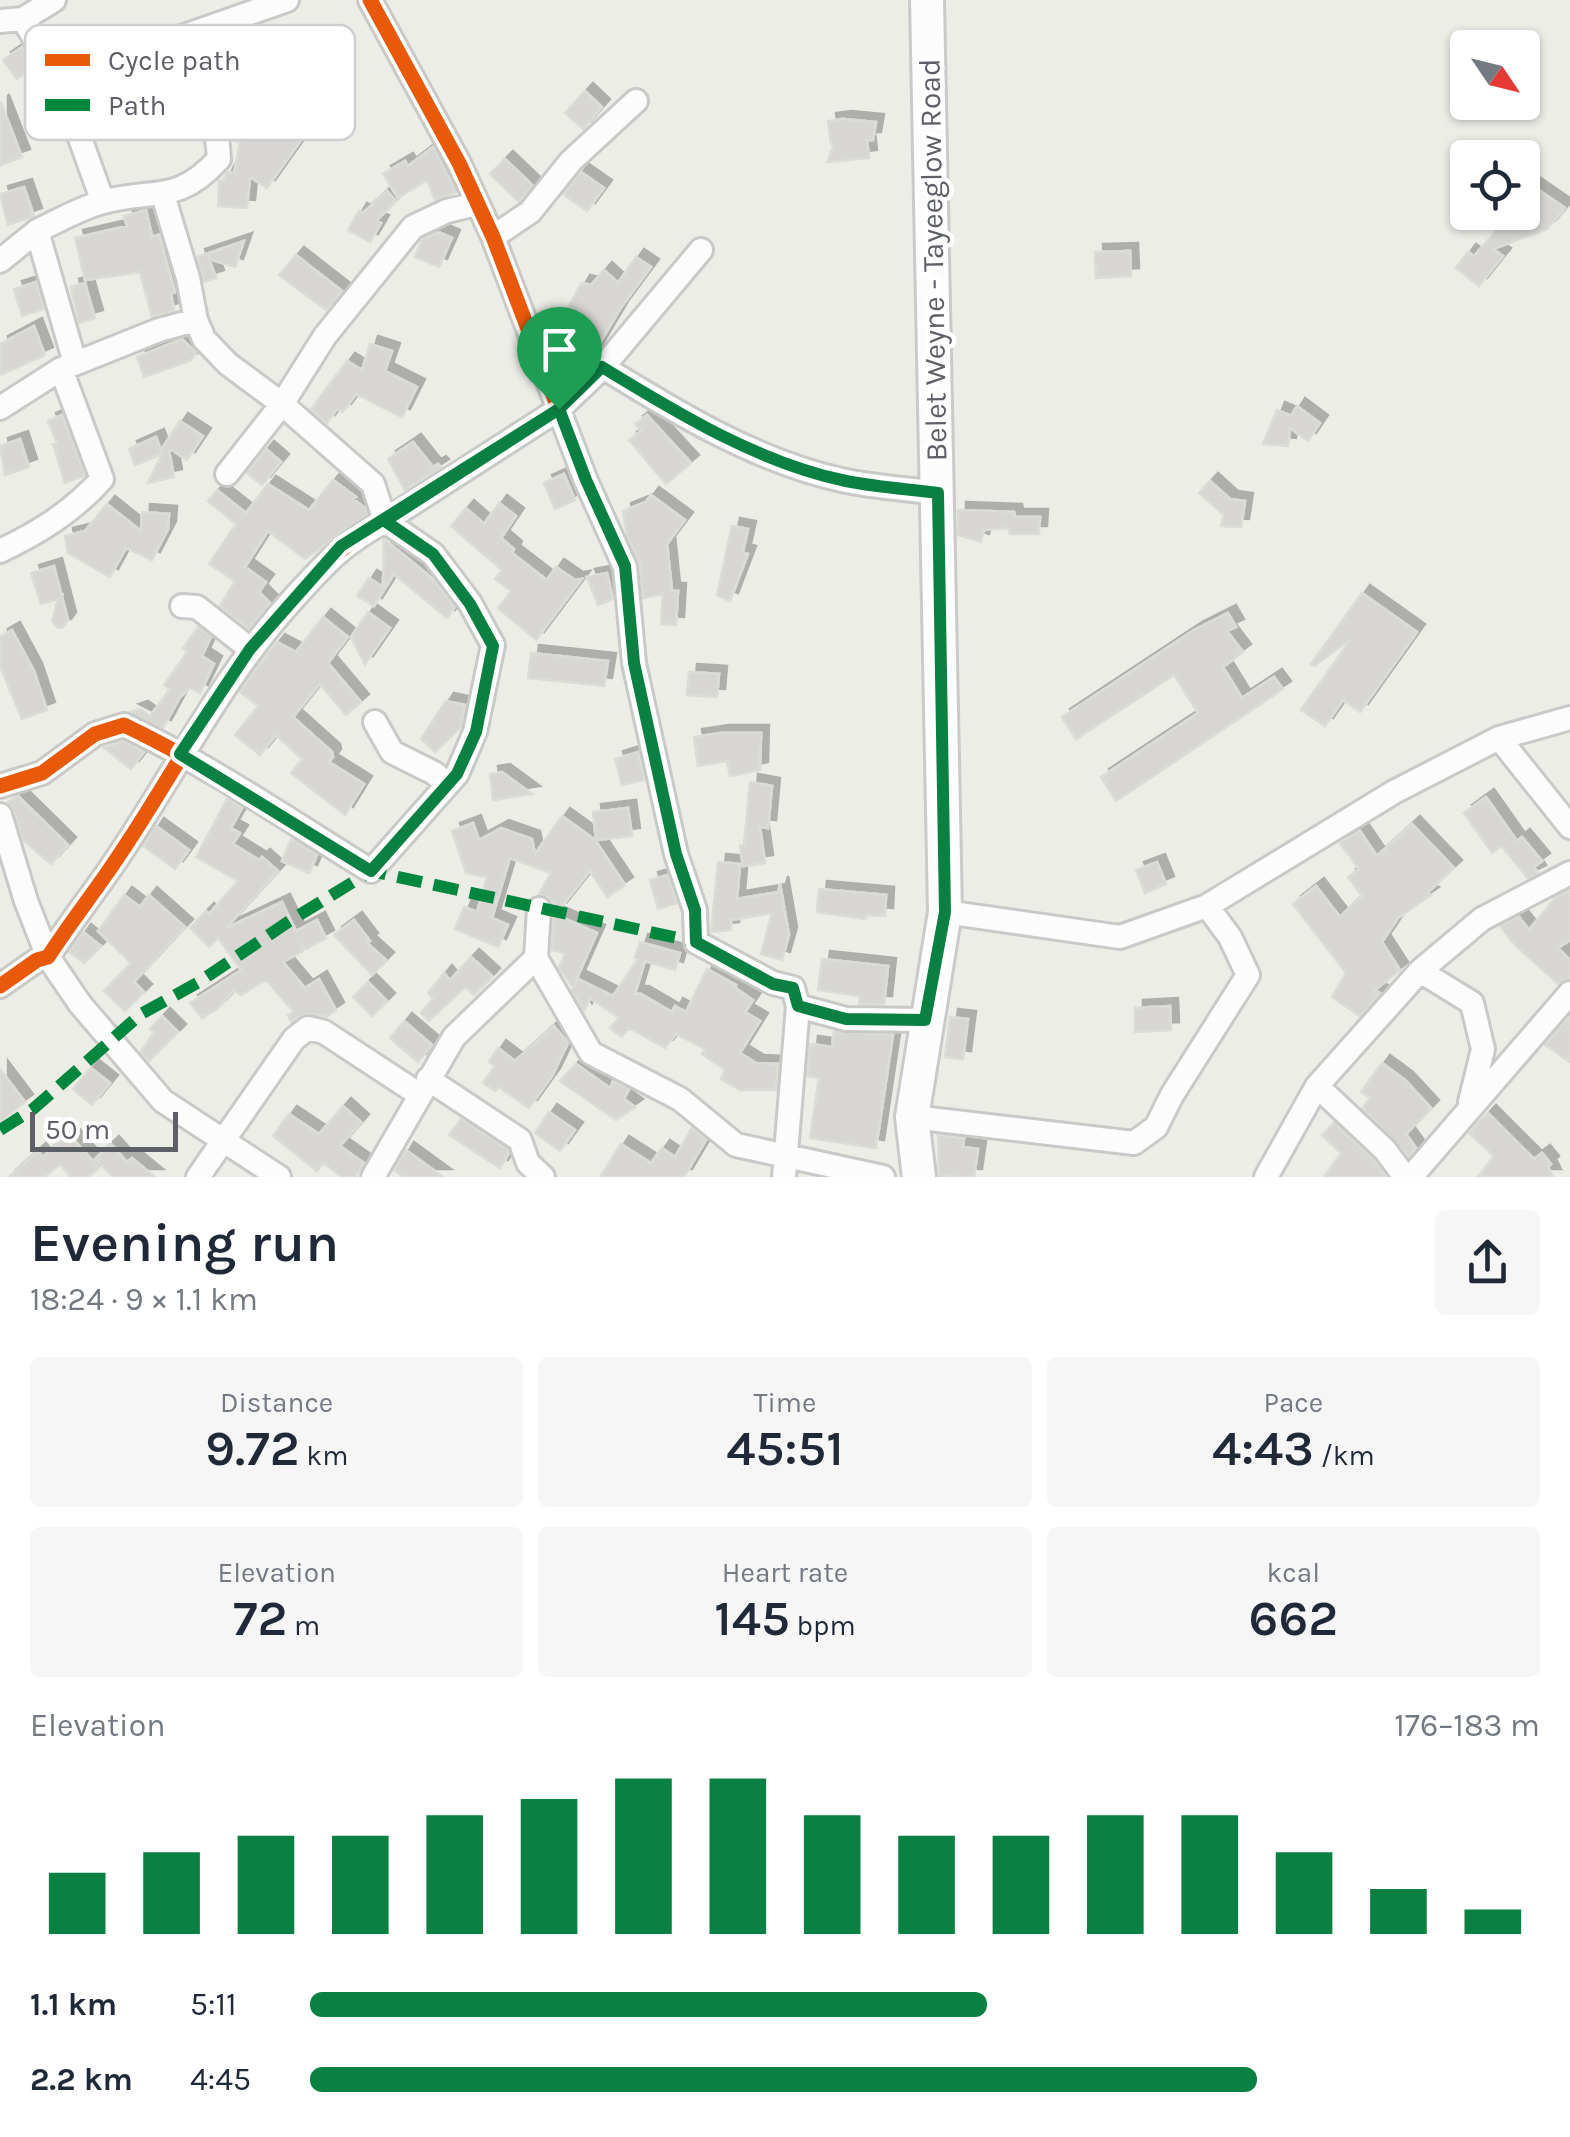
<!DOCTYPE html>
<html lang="en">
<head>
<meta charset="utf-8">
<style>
	:root { --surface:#fff; --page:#f6f6f7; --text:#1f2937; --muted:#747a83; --accent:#0b8043 }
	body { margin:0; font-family:Karla,sans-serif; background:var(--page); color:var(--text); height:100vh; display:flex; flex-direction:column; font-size:38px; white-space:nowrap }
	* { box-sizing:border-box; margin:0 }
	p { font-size:32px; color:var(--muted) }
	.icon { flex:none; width:55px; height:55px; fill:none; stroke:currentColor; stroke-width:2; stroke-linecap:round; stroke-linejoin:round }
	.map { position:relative; height:1177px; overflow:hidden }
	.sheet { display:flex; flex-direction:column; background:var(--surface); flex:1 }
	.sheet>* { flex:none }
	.needle { width:65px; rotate:125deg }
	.fabs { position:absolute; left:1450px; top:30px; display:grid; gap:20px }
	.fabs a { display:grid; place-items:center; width:90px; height:90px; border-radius:10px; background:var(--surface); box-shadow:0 2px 8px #0004; font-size:50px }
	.scale { position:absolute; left:30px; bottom:25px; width:148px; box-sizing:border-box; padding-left:10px; border:5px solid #5d6066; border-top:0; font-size:28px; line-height:35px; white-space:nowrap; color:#5d6066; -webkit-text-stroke:8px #fff; paint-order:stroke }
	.pin { position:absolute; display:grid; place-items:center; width:85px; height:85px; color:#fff; margin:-102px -42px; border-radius:50% 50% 50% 0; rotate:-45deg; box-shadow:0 0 10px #0007 }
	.pin .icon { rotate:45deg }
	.round { display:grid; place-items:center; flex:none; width:105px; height:105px; border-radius:10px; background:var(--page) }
	.overview { display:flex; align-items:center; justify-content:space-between; height:170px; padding:0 30px }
	h1 { font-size:55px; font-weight:600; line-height:75px }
	.figures { display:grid; grid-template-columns:repeat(3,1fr); gap:15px; height:170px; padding:10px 30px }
	.figures div { display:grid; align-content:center; border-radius:10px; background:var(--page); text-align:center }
	.figures b { font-size:50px; font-weight:600 }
	.figures small { font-size:28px; font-weight:400 }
	.figures p { font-size:28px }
	.chart { height:280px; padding:20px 30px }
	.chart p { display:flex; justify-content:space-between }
	.chart svg { width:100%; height:180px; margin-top:10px; stroke:var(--accent); stroke-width:6 }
	ul { padding:0 30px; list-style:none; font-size:32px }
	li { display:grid; grid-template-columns:160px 120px 1fr; align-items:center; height:75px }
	li i { height:25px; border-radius:12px; background:var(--accent) }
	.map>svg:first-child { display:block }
	.building { fill:#d7d6d3; stroke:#dcdcd7; stroke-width:2.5; filter:url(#shadow) }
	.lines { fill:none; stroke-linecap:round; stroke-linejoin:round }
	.street-casing { stroke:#c9cac8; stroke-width:28 }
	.secondary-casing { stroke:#cacac9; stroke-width:38 }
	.street { stroke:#fcfcfc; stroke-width:22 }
	.secondary { stroke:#fcfcfc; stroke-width:32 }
	.quiet { stroke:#00873e; stroke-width:12; stroke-dasharray:25 12; stroke-linecap:butt }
	.cycleway-casing { stroke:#fff; stroke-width:21 }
	.cycleway { stroke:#e8590c; stroke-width:15 }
	.route-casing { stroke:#fff; stroke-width:20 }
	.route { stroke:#0b8043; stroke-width:12 }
	.labels { text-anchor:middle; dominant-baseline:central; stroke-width:9; stroke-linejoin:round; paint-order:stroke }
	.street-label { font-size:30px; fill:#5d6066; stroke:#fff }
	.key { fill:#fff; stroke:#cecfd1; stroke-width:2.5 }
	.key-label { font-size:28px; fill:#5d6066 }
</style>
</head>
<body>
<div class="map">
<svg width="1570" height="1177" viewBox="0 0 1570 1177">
	<defs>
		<filter id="shadow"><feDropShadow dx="8" dy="-8" stdDeviation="0" flood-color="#0004"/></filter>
	</defs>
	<rect width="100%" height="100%" fill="#edede8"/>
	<!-- building -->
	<path class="building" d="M 22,47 L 34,67 L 17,79 L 3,60 Z
		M 585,91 L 602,107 L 583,129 L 565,113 Z
		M 1,103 L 22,157 L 0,165 L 0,104 Z
		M 229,119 L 290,133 L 301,140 L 267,188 L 250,177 L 247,208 L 218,206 L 219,181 L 223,181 L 227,172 L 234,173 L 240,142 L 232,140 Z
		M 843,119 L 876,122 L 873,140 L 867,140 L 869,158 L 827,162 L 834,144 L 831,144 L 828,121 Z
		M 433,147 L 456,192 L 435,200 L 427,180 L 398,198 L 383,174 L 405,161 L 408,166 Z
		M 505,159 L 532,185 L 519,202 L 490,174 Z
		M 581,172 L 604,188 L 587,211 L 563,194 Z
		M 1530,184 L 1565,208 L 1547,229 L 1493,249 L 1503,256 L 1479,286 L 1456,268 L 1468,252 L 1474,256 L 1501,225 L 1497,221 L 1506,212 L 1522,212 L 1522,194 Z
		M 24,187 L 34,216 L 8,225 L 0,194 Z
		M 387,191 L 396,201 L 376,221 L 381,223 L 370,242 L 348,230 L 359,211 L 363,213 Z
		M 146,210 L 152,236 L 159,235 L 175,292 L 171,294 L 174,310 L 152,317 L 140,272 L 85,280 L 75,238 L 127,226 L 124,216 Z
		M 438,232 L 452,238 L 439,267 L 415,257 L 422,239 Z
		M 244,241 L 235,267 L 209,259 L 216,278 L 204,282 L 197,257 Z
		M 1130,251 L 1131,276 L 1096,278 L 1095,252 Z
		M 296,255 L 342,291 L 326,310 L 279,275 Z
		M 636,257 L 651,267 L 620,309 L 594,353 L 555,330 L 582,283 L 591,285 L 604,270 L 618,283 Z
		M 36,282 L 44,309 L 22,316 L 14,289 Z
		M 85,283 L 95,318 L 79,323 L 71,287 Z
		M 34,326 L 45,355 L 0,375 L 0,344 Z
		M 182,339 L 196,353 L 190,361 L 144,377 L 137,357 Z
		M 370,344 L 392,351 L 385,371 L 417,387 L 402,417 L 356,394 L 343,412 L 337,409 L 327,423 L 311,409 L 347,361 L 362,370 Z
		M 1297,406 L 1320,423 L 1308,441 L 1290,428 L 1288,446 L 1263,444 L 1277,410 L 1291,416 Z
		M 62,415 L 85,475 L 65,483 L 53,444 L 57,443 L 48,421 Z
		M 647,415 L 691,463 L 666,484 L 629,440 L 641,431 L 635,424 Z
		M 180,421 L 203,436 L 187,460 L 172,450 L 169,451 L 174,477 L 148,483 L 162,454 L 135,465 L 129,449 L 156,437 L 161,450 Z
		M 20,439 L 29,467 L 5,475 L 0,446 Z
		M 413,442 L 433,467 L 438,464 L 441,467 L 405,490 L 388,459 Z
		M 266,449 L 281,462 L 262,485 L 247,473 Z
		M 564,474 L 575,500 L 555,509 L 544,483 Z
		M 333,480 L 356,497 L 353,499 L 365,508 L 367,514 L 305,559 L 268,531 L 245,567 L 266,582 L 259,592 L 270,603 L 249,629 L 220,606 L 235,581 L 209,564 L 236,524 L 208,501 L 217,490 L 246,513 L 268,484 L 309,510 Z
		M 1210,481 L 1230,499 L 1245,501 L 1241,527 L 1221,526 L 1224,515 L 1199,493 Z
		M 651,495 L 685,520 L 667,544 L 672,591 L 678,591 L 676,625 L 661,624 L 663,594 L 643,598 L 640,565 L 627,535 L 623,511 L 646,502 Z
		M 499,503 L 516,516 L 501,538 L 514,549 L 512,553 L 547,580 L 556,567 L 575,580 L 582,579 L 536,640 L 498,608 L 511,591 L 495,579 L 502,570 L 451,526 L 466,508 L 484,524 Z
		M 107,504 L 141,531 L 142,512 L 169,514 L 168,529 L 152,560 L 126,548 L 110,577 L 68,553 L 65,536 L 85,531 Z
		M 958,510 L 1014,512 L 1015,517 L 1040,517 L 1039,534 L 1010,534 L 1009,528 L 984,530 L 981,542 L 958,535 Z
		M 732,526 L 748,529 L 743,552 L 748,554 L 730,601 L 717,595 Z
		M 384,539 L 433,579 L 455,607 L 447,618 L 394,574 L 374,606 L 357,596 L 369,578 L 383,587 Z
		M 54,566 L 68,620 L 63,627 L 58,628 L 52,621 L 58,599 L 41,604 L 31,573 Z
		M 607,573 L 613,599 L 598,605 L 587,577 Z
		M 1362,593 L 1417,632 L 1360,712 L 1343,700 L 1325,726 L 1301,710 L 1351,639 L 1314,666 L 1311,664 Z
		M 368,612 L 390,628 L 365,664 L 351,637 Z
		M 1228,613 L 1236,627 L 1227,631 L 1243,652 L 1223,667 L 1242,698 L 1274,677 L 1283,689 L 1116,801 L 1101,777 L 1198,713 L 1174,675 L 1076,739 L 1062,717 L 1194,630 Z
		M 323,617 L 348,637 L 328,663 L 361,702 L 346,715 L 320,684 L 293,717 L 332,752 L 333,757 L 329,762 L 364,784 L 345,815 L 291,773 L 302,759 L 276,735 L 260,755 L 235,735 L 258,706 L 240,692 L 252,674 L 277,642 L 296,652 Z
		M 198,627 L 211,637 L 202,656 L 214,664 L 200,693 L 190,688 L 180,697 L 163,728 L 131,712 L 140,709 L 150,716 L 170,689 L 164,685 L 188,651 L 183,648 Z
		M 12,630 L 34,671 L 47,710 L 22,719 L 0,666 L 0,637 Z
		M 531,653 L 608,661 L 604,686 L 528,678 Z
		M 689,672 L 719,674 L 717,697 L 687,695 Z
		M 446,701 L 465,705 L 461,727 L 435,752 L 421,739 Z
		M 721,733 L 761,733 L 760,770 L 730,776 L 727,761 L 698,766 L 694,737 Z
		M 123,741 L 144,752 L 131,769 L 104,748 Z
		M 638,752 L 644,780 L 622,785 L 615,759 Z
		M 502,772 L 532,794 L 493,800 L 490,774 Z
		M 750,782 L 772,786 L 768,828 L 760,827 L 765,863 L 743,866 L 740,846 L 744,845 Z
		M 18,796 L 68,845 L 51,864 L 23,840 L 14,811 L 8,802 Z
		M 1486,797 L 1517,841 L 1522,837 L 1542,861 L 1534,867 L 1538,873 L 1528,878 L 1501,846 L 1492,853 L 1464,813 Z
		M 227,799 L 242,808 L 231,828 L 240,833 L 233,844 L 259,860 L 262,857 L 278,871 L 226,928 L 282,902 L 296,931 L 317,920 L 326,938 L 306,949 L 301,944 L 303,951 L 283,962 L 305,988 L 319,979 L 336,1010 L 326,1017 L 306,1013 L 291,1022 L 288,1015 L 294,1012 L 266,980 L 241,995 L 234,990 L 218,1008 L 202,1018 L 190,1003 L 241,970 L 218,938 L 209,947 L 190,928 L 206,911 L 209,914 L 238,881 L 196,857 Z
		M 628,808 L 632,836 L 596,840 L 593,812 Z
		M 562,816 L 595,840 L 625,885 L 607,897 L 590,871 L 559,910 L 548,897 L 539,894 L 551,873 L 510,858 L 492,918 L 508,925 L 498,947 L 455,929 L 464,907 L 477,912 L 487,877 L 466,873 L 452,831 L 473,823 L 479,840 L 501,828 L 532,839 L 535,854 Z
		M 1412,824 L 1454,868 L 1427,893 L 1431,895 L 1398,918 L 1382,942 L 1400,970 L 1375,990 L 1380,993 L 1360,1016 L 1332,997 L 1346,973 L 1293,904 L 1316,886 L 1340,917 L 1362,896 L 1348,877 L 1359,869 L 1340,843 L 1360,831 L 1377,856 Z
		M 156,826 L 189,850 L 175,869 L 143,846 Z
		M 291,839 L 317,855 L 309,873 L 282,861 Z
		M 718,862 L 740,864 L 737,899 L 778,892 L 780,884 L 789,935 L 782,960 L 761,954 L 772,913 L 731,920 L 731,930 L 711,932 Z
		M 1157,862 L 1166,884 L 1145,893 L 1136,870 Z
		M 667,875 L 677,903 L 658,909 L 650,880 Z
		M 819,889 L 886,895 L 885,916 L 867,915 L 866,919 L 817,912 Z
		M 1570,890 L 1570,940 L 1558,948 L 1570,960 L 1570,978 L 1558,984 L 1513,943 L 1500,926 L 1519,917 L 1529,930 L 1555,898 Z
		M 124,895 L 140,907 L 149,895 L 185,927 L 134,982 L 144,992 L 125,1011 L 104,991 L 131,963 L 98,931 Z
		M 554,914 L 597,933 L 573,987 L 559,968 L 565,953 L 552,950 Z
		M 354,920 L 370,941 L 367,943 L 386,960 L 372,975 L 334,935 Z
		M 83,932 L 101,946 L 84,963 L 69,952 Z
		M 640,942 L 680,953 L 675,970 L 645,961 L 635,994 L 641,994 L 672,1012 L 675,1006 L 686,1012 L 707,969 L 736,985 L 734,987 L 753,1000 L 745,1012 L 760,1021 L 740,1053 L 756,1063 L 778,1064 L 776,1090 L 740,1090 L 721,1079 L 725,1070 L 702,1054 L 705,1049 L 676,1034 L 665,1048 L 629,1028 L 622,1037 L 610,1028 L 619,1018 L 590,998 L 584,1011 L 572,990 L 578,979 L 613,996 L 638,959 L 635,958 Z
		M 471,957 L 492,976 L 474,995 L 465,987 L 429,1021 L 421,1013 L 433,999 L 428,993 L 444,973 L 450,980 Z
		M 822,959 L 888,966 L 884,1004 L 859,1004 L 860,996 L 818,990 Z
		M 368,982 L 387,1001 L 372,1016 L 353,997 Z
		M 1170,1006 L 1171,1030 L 1135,1032 L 1135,1008 Z
		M 162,1016 L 178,1032 L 149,1061 L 141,1052 L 154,1032 L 150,1029 Z
		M 1570,1016 L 1570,1062 L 1545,1045 Z
		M 950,1017 L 968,1019 L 963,1059 L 945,1057 Z
		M 404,1021 L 432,1045 L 418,1062 L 390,1038 Z
		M 554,1026 L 568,1043 L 552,1076 L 529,1108 L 499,1087 L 495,1091 L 483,1083 L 495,1066 L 489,1062 L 498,1048 L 515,1061 Z
		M 834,1031 L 893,1035 L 876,1148 L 810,1138 L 819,1078 L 807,1076 L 810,1044 L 832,1047 Z
		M 1382,1063 L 1405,1080 L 1431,1108 L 1406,1134 L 1416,1148 L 1409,1157 L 1363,1108 L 1370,1098 L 1361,1092 Z
		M 576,1064 L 610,1088 L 613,1081 L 629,1089 L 624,1099 L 635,1107 L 616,1120 L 560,1081 Z
		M 91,1068 L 110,1083 L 92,1105 L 73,1089 Z
		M 0,1069 L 25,1102 L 0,1121 Z
		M 343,1106 L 361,1122 L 340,1146 L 364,1163 L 355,1177 L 342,1177 L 323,1163 L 317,1171 L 273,1136 L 289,1114 L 319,1134 Z
		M 549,1112 L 575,1130 L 560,1151 L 535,1133 Z
		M 1488,1113 L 1534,1159 L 1542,1153 L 1551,1164 L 1548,1167 L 1553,1177 L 1478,1177 L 1494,1156 L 1469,1133 Z
		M 461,1119 L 508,1150 L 509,1153 L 500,1168 L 449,1135 Z
		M 1334,1123 L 1374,1160 L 1386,1177 L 1324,1177 L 1341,1153 L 1322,1135 Z
		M 692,1128 L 706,1140 L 684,1177 L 600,1177 L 621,1144 L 651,1163 L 662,1148 L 675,1157 Z
		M 69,1134 L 99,1168 L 88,1177 L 71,1177 L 60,1164 L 45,1177 L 9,1177 L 38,1151 L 43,1157 Z
		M 938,1135 L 964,1138 L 963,1147 L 978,1149 L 974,1177 L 939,1176 Z
		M 111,1144 L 127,1162 L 132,1158 L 155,1177 L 113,1177 L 95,1159 Z
		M 406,1150 L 443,1177 L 403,1177 L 394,1170 Z"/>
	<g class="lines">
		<defs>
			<path id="street" d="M 370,0 L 459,163 L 493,237 L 586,481 L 625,567 L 634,663 L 676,854 L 695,910 L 696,942 L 773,983 L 793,988 L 798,1006 L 846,1019 L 925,1020
				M 23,19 L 59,80
				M 0,21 L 23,19 L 54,0
				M 163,195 L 188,278 L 196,320 L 204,339 L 228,364 L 282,404 L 373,484 L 385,521 L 559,409 L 603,367 L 701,250
				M 103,202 L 59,80 L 287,0
				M 37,231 C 58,221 80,208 103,202 C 154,188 177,205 219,159 C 218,115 193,80 171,43
				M 493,237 L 530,212 L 571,161 L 636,101
				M 0,261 L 37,231 L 75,363
				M 603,367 C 677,413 759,463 846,481 C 876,487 907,489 938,493
				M 64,368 L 159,330 L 196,320
				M 0,408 L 61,369 L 102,479 C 72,512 40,532 0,551
				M 227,474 L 282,404 L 325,336 L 413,227 L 447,211 L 476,204
				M 182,606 L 197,607 L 250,649
				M 375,722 L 392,752 L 434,773 L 447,784
				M 1499,738 L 1570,827
				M 0,786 L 42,773 L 95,734 L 124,725 C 210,766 290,821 371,871 L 457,774 L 475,732 L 493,645 L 470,603 L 433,554 L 385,521 C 341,545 326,563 293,599 C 215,685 171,783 105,876 C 86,903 66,929 48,957 L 37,960 L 0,986
				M 0,815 L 26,901 L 48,957 L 80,1004 L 163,1101 L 279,1177
				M 945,912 L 1120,937 L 1207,906 L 1394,792 L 1499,738 L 1570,718
				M 536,958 L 591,1053 L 680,1099 L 736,1145 L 883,1177
				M 1420,971 L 1472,1003 L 1483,1049 L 1470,1102
				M 428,1079 L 520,1140 L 528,1163 L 543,1177
				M 1317,1086 L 1420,971 L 1482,919 L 1570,873
				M 912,1117 L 1134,1143 L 1156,1127 L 1172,1095 L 1248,975 L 1230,937 L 1207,906
				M 198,1177 L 294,1039 L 308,1028 L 324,1032 L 420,1095
				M 373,1177 L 454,1037 L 536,958 L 539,909
				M 784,1177 L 798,1006
				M 1266,1177 L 1317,1086 L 1385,1150 L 1405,1177
				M 1411,1177 L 1570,993"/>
			<path id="secondary" d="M 919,1177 L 912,1117 L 945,912 L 927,0"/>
		</defs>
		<!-- street casing -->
		<use href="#street" class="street-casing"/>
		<!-- secondary casing -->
		<use href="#secondary" class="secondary-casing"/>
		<!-- street -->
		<use href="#street" class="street"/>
		<!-- secondary -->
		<use href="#secondary" class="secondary"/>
		<!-- quiet -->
		<path class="quiet" d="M 0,1130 L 33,1109 L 141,1014 L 199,982 L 288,922 L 371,871 L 696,942"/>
		<defs>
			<path id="cycleway" d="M 370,0 L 459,163 L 493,237 L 586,481 L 625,567 L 634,663 L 676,854 L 695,910 L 696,942 L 773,983 L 793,988 L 798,1006 L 846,1019 L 925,1020
				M 0,786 L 42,773 L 95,734 L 124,725 C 210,766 290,821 371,871 L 457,774 L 475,732 L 493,645 L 470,603 L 433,554 L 385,521 C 341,545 326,563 293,599 C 215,685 171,783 105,876 C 86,903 66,929 48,957 L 37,960 L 0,986"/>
		</defs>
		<!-- cycleway casing -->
		<use href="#cycleway" class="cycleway-casing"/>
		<!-- cycleway -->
		<use href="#cycleway" class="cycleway"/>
	</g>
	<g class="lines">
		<defs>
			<path id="route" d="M 559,409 L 341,546 L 250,649 L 180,754 L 371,871 L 457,774 L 476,732 L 493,646 L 470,604 L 433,554 L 385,521 L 559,409 L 602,367 C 677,413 759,463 846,481 C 876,487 907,489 938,493 L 945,912 L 925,1020 L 846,1019 L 798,1006 L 793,988 L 773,984 L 696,942 L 695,910 L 676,854 L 634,663 L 625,566 L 586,480 L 559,409"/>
		</defs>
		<!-- route casing -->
		<use href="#route" class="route-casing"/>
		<!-- route -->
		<use href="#route" class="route"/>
	</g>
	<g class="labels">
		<!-- street labels -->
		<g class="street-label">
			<text transform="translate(933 260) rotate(-91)">Belet Weyne - Tayeeglow Road</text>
		</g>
	</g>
	<!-- legend -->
	<rect x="25" y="25" width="330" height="115" rx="15" class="key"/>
	<rect x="45" y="54" width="45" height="12" fill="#e8590c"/>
	<rect x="45" y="99" width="45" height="12" fill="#00873e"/>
	<g class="key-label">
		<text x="108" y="70">Cycle path</text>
		<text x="108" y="115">Path</text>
	</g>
</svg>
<div class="fabs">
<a><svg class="needle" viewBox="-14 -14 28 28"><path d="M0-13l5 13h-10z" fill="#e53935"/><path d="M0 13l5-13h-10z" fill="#747a83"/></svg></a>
<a><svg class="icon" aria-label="locate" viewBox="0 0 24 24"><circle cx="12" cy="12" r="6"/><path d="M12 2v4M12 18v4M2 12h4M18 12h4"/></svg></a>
</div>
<div class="scale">50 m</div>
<div class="pin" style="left:559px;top:409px;background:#1e9e55"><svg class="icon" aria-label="arrive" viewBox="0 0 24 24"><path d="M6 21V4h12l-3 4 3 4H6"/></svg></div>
</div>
<section class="sheet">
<div class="overview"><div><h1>Evening run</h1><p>18:24 · 9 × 1.1 km</p></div><a class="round"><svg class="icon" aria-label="share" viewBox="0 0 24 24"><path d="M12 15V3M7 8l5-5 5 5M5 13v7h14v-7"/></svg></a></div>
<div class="figures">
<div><p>Distance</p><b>9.72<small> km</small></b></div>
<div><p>Time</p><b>45:51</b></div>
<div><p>Pace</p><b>4:43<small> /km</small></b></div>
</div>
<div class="figures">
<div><p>Elevation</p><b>72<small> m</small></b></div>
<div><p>Heart rate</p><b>145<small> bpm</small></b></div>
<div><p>kcal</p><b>662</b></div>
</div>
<div class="chart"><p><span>Elevation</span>176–183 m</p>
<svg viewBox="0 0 160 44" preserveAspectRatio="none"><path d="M5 44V29M15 44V24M25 44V20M35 44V20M45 44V15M55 44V11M65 44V6M75 44V6M85 44V15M95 44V20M105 44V20M115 44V15M125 44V15M135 44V24M145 44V33M155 44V38"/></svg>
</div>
<ul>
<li><b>1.1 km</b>5:11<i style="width:55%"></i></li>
<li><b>2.2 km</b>4:45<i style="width:77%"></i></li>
</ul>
</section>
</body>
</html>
